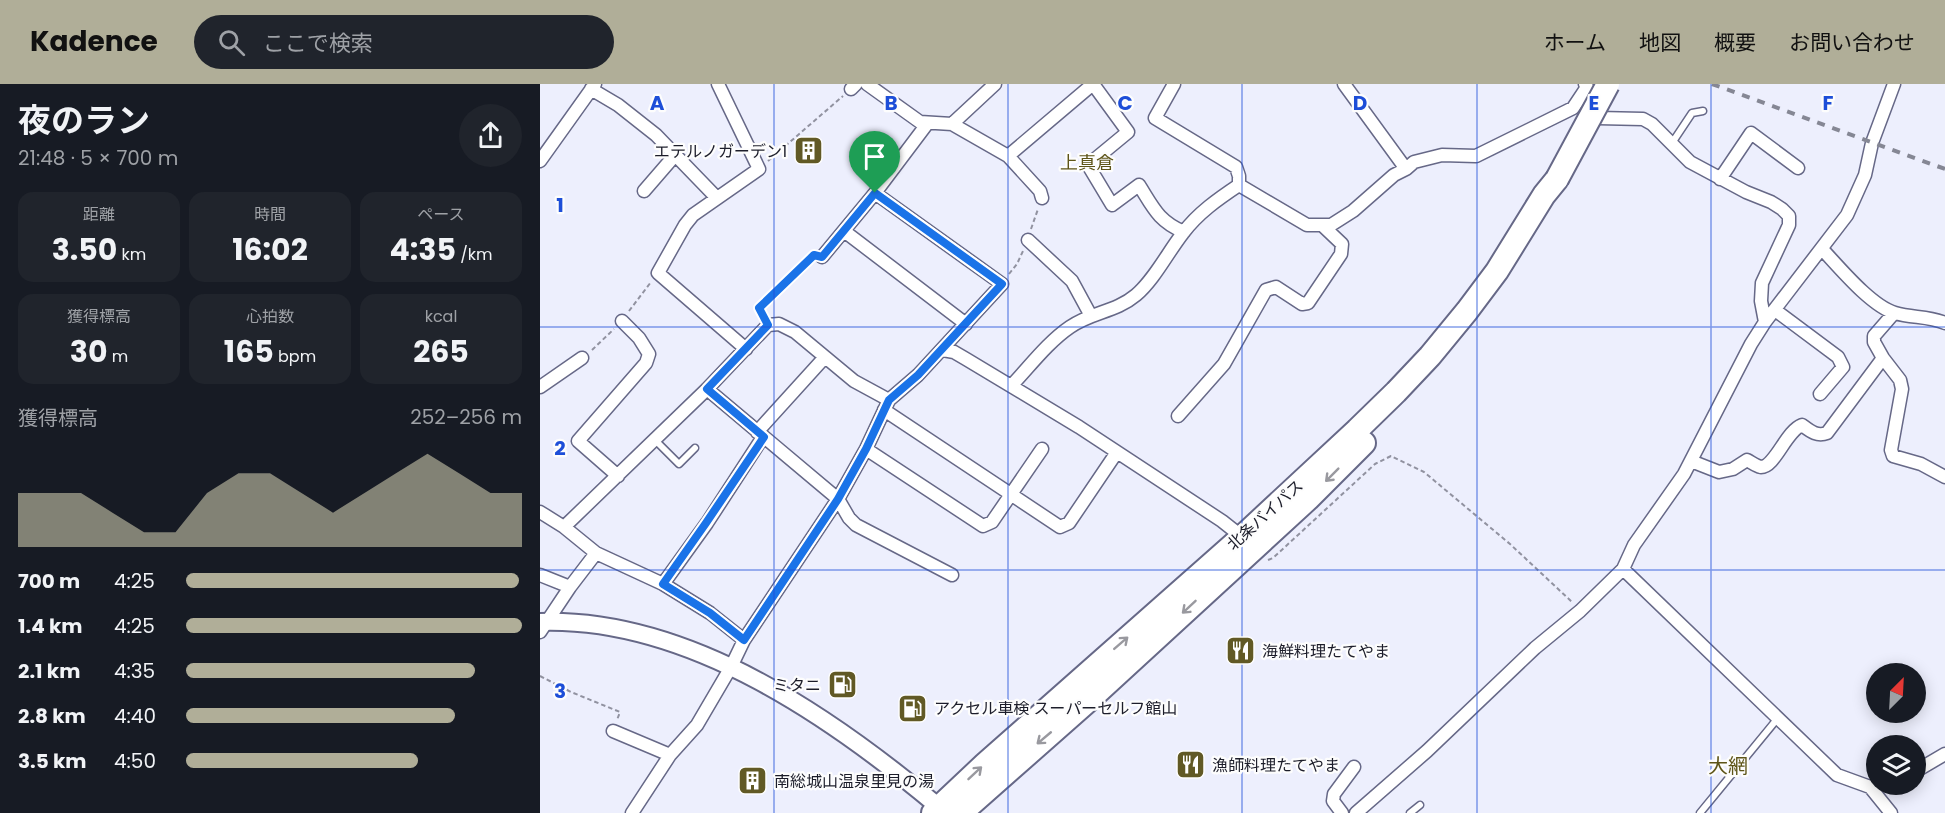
<!DOCTYPE html>
<html lang="ja">
<head>
<meta charset="utf-8">
<style>
	:root { --surface:#171b24; --page:#20242c; --text:#f1f3f6; --muted:#9ea1a6; --accent:#b0ae98 }
	body { margin:0; font-family:Poppins,"Noto Sans JP",sans-serif; background:var(--page); color:var(--text); height:100vh; display:flex; flex-direction:column; font-size:22px; white-space:nowrap }
	* { box-sizing:border-box; margin:0 }
	p { font-size:20px; color:var(--muted) }
	.icon { flex:none; width:33px; height:33px; fill:none; stroke:currentColor; stroke-width:2; stroke-linecap:round; stroke-linejoin:round }
	.map { position:relative; flex:1; overflow:hidden }
	.panel { display:flex; flex-direction:column; background:var(--surface); width:540px }
	.panel>* { flex:none }
	.needle { width:39px; rotate:24deg }
	.fabs { position:absolute; left:1326px; top:579px; display:grid; gap:12px }
	.fabs a { display:grid; place-items:center; width:60px; height:60px; border-radius:50%; background:var(--surface); box-shadow:0 3px 15px #0003; font-size:30px }
	.pin { position:absolute; display:grid; place-items:center; width:51px; height:51px; color:#fff; margin:-62px -26px; border-radius:50% 50% 50% 0; rotate:-45deg; box-shadow:0 0 6px #0007 }
	.pin .icon { rotate:45deg }
	.round { display:grid; place-items:center; flex:none; width:63px; height:63px; border-radius:32px; background:var(--page) }
	.headline { display:flex; align-items:center; justify-content:space-between; height:102px; padding:0 18px }
	h1 { font-size:33px; font-weight:700; line-height:45px }
	.stats { display:grid; grid-template-columns:repeat(3,1fr); gap:9px; height:102px; padding:6px 18px }
	.stats div { display:grid; align-content:center; border-radius:15px; background:var(--page); text-align:center }
	.stats b { font-size:30px; font-weight:700 }
	.stats small { font-size:16px; font-weight:400 }
	.stats p { font-size:16px }
	.chart { height:168px; padding:12px 18px }
	.chart p { display:flex; justify-content:space-between }
	.chart svg { width:100%; height:108px; margin-top:6px; fill:var(--accent); opacity:.7 }
	ul { padding:0 18px; list-style:none; font-size:20px }
	li { display:grid; grid-template-columns:96px 72px 1fr; align-items:center; height:45px }
	li i { height:15px; border-radius:8px; background:var(--accent) }
	header { display:flex; align-items:center; gap:36px; box-sizing:border-box; height:84px; padding:0 30px; background:var(--accent); color:#111 }
	header strong { font-size:28px }
	nav { display:flex; gap:33px; margin-inline-start:auto; font-size:21px }
	.search { width:420px; height:54px; background:var(--page); display:flex; align-items:center; gap:15px; box-sizing:border-box; padding:0 21px; border-radius:33px; color:var(--muted); font-size:22px }
	main { display:flex; flex:1; min-height:0 }
	.map>svg:first-child { display:block }
	.lines { fill:none; stroke-linecap:round; stroke-linejoin:round }
	.lane-casing { stroke:#666887; stroke-width:9 }
	.street-casing { stroke:#666887; stroke-width:15 }
	.secondary-casing { stroke:#666887; stroke-width:20 }
	.highway-casing { stroke:#666887; stroke-width:26 }
	.path { stroke:#9192a0; stroke-width:2; stroke-dasharray:4.5 3; stroke-linecap:butt }
	.lane { stroke:#fff; stroke-width:6 }
	.street { stroke:#fff; stroke-width:12 }
	.secondary { stroke:#fff; stroke-width:16 }
	.highway { stroke:#fff; stroke-width:22 }
	.rail { stroke:#858794; stroke-width:4; stroke-dasharray:8 8; stroke-linecap:butt }
	.highway-bridge-casing { stroke:#666887; stroke-width:26; stroke-linecap:butt }
	.highway-bridge { stroke:#fff; stroke-width:22 }
	.oneway { stroke:#99999f }
	.route-casing { stroke:#fff; stroke-width:12 }
	.route { stroke:#1a73e8; stroke-width:8 }
	.grid { fill:none; stroke:#1d4ed8; stroke-width:1.5; stroke-opacity:0.55 }
	.labels { text-anchor:middle; dominant-baseline:central; stroke-width:4.5; stroke-linejoin:round; paint-order:stroke }
	.poi-label { font-size:16px; fill:#1c1d2a; stroke:#fdfdfd; text-anchor:start }
	.street-label { font-size:16px; fill:#1c1d2a; stroke:#fdfdfd }
	.neighbourhood-label { font-size:18px; fill:#5e5518; stroke:#fdfdfd }
	.quarter-label { font-size:20px; fill:#5e5518; stroke:#fdfdfd }
	.grid-label { font-size:20px; text-anchor:middle; font-weight:bold; fill:#1d4ed8; stroke:#fdfdfd; stroke-width:4.5; stroke-linejoin:round; paint-order:stroke }
</style>
</head>
<body>
<header>
<strong>Kadence</strong>
<div class="search"><svg class="icon" aria-label="search" viewBox="0 0 24 24"><circle cx="10" cy="10" r="6"/><path d="M15 15l6 6"/></svg>ここで検索</div>
<nav><a>ホーム</a><a>地図</a><a>概要</a><a>お問い合わせ</a></nav>
</header>
<main>
<section class="panel">
<div class="headline"><div><h1>夜のラン</h1><p>21:48 · 5 × 700 m</p></div><a class="round"><svg class="icon" aria-label="share" viewBox="0 0 24 24"><path d="M12 15V3M7 8l5-5 5 5M5 13v7h14v-7"/></svg></a></div>
<div class="stats">
<div><p>距離</p><b>3.50<small> km</small></b></div>
<div><p>時間</p><b>16:02</b></div>
<div><p>ペース</p><b>4:35<small> /km</small></b></div>
</div>
<div class="stats">
<div><p>獲得標高</p><b>30<small> m</small></b></div>
<div><p>心拍数</p><b>165<small> bpm</small></b></div>
<div><p>kcal</p><b>265</b></div>
</div>
<div class="chart"><p><span>獲得標高</span>252–256 m</p>
<svg viewBox="0 0 160 44" preserveAspectRatio="none"><path d="M0 44V22L10 22L20 22L30 30L40 38L50 38L60 22L70 14L80 14L90 22L100 30L110 22L120 14L130 6L140 14L150 22L160 22V44z"/></svg>
</div>
<ul>
<li><b>700 m</b>4:25<i style="width:99%"></i></li>
<li><b>1.4 km</b>4:25<i style="width:100%"></i></li>
<li><b>2.1 km</b>4:35<i style="width:86%"></i></li>
<li><b>2.8 km</b>4:40<i style="width:80%"></i></li>
<li><b>3.5 km</b>4:50<i style="width:69%"></i></li>
</ul>
</section>
<div class="map">
<svg width="1405" height="729" viewBox="0 0 1405 729">
	<rect width="100%" height="100%" fill="#edeffd"/>
	<g class="lines">
		<defs>
			<path id="lane" d="M 1132,59 L 1152,29 L 1163,27
				M 114,355 L 139,380 L 155,364
				M 870,729 L 880,721
				M 1160,729 L 1238,634"/>
			<path id="street" d="M 178,0 L 219,85 L 153,131 L 145,141 L 118,189 L 206,265
				M 327,0 L 380,38 L 412,40 L 455,0
				M 553,0 L 588,48 L 548,81 L 572,121 L 599,101 C 613,123 618,137 644,148
				M 634,0 L 615,34 L 696,83 L 699,92 L 699,101
				M 804,0 L 866,85
				M 51,5 L 78,21 L 116,51 L 176,113
				M 311,5 L 316,0
				M 1047,29 L 1058,34 L 1103,35 L 1112,40 L 1150,78 L 1206,108 L 1231,118 L 1242,125 L 1249,132 L 1249,141 L 1222,199 L 1221,217 L 1225,238
				M 412,40 L 468,72 L 500,107 L 502,114
				M 468,72 L 553,0
				M 0,77 L 55,0
				M 1180,95 L 1211,49 L 1258,84
				M 699,101 L 767,141 L 791,141 L 813,127 L 854,91 L 866,85 L 874,78 L 902,71 L 936,72 L 1033,24 L 1047,3 L 1045,0
				M 104,107 L 136,70
				M 304,147 L 426,240
				M 488,156 L 532,197 L 551,232
				M 1282,165 C 1299,183 1331,222 1355,229 C 1372,234 1389,232 1405,239
				M 282,173 L 335,109 L 387,40
				M 1235,226 L 1298,273 L 1303,283 L 1280,310
				M 1354,229 L 1334,252 L 1334,258 L 1343,274 L 1360,296 L 1362,305 L 1351,366 L 1353,372 L 1381,380 L 1405,393
				M 403,266 L 414,268 L 426,275 L 539,343 L 682,437 L 706,456
				M 472,301 C 490,282 508,258 530,243 C 551,228 576,228 596,211 C 614,196 628,168 643,149 C 658,129 678,115 699,101
				M 0,303 L 42,274
				M 167,305 L 298,415 L 309,434 L 316,441 L 412,491
				M 344,326 L 520,443 L 529,439 L 577,368
				M 638,332 L 684,280 L 726,206 L 736,203 L 762,220 L 768,219 L 801,170 L 802,160 L 782,141
				M 217,348 L 285,273
				M 326,365 L 443,442 L 452,438 L 502,365
				M 1151,377 L 1179,388 L 1193,385 L 1207,376 C 1211,378 1216,382 1221,383 C 1235,383 1246,347 1262,341 C 1270,347 1277,353 1287,349 L 1343,274
				M 78,392 L 38,357 L 106,279 L 109,270 L 99,254 L 82,237
				M 0,428 L 24,443 L 56,469 L 123,500 L 170,529 L 204,556
				M 24,443 L 167,305 L 228,241 L 239,240 L 255,248 L 314,297 L 349,316
				M 1083,485 L 1297,691 L 1330,703 L 1338,700
				M 0,491 L 30,503
				M 123,500 L 167,439 L 223,353
				M 0,548 L 30,503 L 56,469
				M 73,647 L 130,671
				M 1376,687 L 1405,670
				M 1330,703 L 1351,729
				M 92,729 L 130,671 L 157,641 L 191,583 L 204,556 L 298,415 L 326,365 L 349,316 L 378,291 L 462,200 L 335,109
				M 802,729 L 793,717 L 794,710 L 814,683
				M 816,729 L 887,667 L 995,564 L 1040,527 L 1083,485 L 1094,461 L 1144,390 L 1211,260 L 1225,238 L 1307,131 L 1325,91 L 1332,59 L 1354,0"/>
			<path id="secondary" d="M 0,538 C 150,533 296,636 406,729"/>
			<path id="highway" d="M 393,729 L 445,680 L 703,452 L 817,346 L 856,308 L 890,272 L 927,227 L 957,187 L 1004,111 L 1017,95
				M 421,729 L 549,616 L 768,415 L 824,359"/>
		</defs>
		<!-- lane casing -->
		<use href="#lane" class="lane-casing"/>
		<!-- street casing -->
		<use href="#street" class="street-casing"/>
		<!-- secondary casing -->
		<use href="#secondary" class="secondary-casing"/>
		<!-- highway casing -->
		<use href="#highway" class="highway-casing"/>
		<!-- path -->
		<path class="path" d="M 228,77 L 303,12
			M 491,145 L 498,125
			M 469,190 L 477,180 L 483,167
			M 89,227 L 111,198
			M 223,232 L 219,224 L 271,174
			M 52,266 L 74,245
			M 728,476 L 733,474 L 835,380 L 851,372 L 884,388 L 970,460 L 1032,518
			M 0,592 L 31,608 L 80,628 L 77,636"/>
		<!-- lane -->
		<use href="#lane" class="lane"/>
		<!-- street -->
		<use href="#street" class="street"/>
		<!-- secondary -->
		<use href="#secondary" class="secondary"/>
		<!-- highway -->
		<use href="#highway" class="highway"/>
		<!-- rail -->
		<path class="rail" d="M 1172,0 L 1405,85"/>
		<defs>
			<path id="highway-bridge" d="M 1017,95 L 1068,0"/>
		</defs>
		<!-- highway-bridge casing -->
		<use href="#highway-bridge" class="highway-bridge-casing"/>
		<!-- highway-bridge -->
		<use href="#highway-bridge" class="highway-bridge"/>
	</g>
	<!-- one-way arrows -->
	<defs><path id="oneway-shaft" d="M-6 0H5M1.5-3L5.5 0L1.5 3" fill="none" stroke-width="1.6" stroke-linecap="round" stroke-linejoin="round" transform="scale(1.5)"/></defs>
	<g class="oneway">
		<use href="#oneway-shaft" transform="translate(792 391) rotate(135)"/>
		<use href="#oneway-shaft" transform="translate(649 523) rotate(137)"/>
		<use href="#oneway-shaft" transform="translate(581 559) rotate(-41)"/>
		<use href="#oneway-shaft" transform="translate(504 654) rotate(140)"/>
		<use href="#oneway-shaft" transform="translate(435 689) rotate(-43)"/>
	</g>
	<g class="lines">
		<defs>
			<path id="route" d="M 335,109 L 462,200 L 378,291 L 349,316 L 326,365 L 298,415 L 204,556 L 170,529 L 123,500 L 166,439 L 224,353 L 167,305 L 228,241 L 219,224 L 274,171 L 282,173 Z"/>
		</defs>
		<!-- route casing -->
		<use href="#route" class="route-casing"/>
		<!-- route -->
		<use href="#route" class="route"/>
	</g>
	<!-- grid -->
	<path class="grid" d="M 234,0 L 234,729M 468,0 L 468,729M 702,0 L 702,729M 937,0 L 937,729M 1171,0 L 1171,729M 0,243 L 1405,243M 0,486 L 1405,486"/>
	<!-- icons -->
	<defs>
		<symbol id="building-square" viewBox="-11 -11 22 22"><rect x="-9" y="-9" width="18" height="18" rx="4" fill="#615925" stroke="#fdfdfd"/><path d="M-4-6H4V6H1V3H-1V6H-4ZM-2.5-4.3h1.7v1.8h-1.7ZM.8-4.3h1.7v1.8H.8ZM-2.5-1h1.7V.8h-1.7ZM.8-1h1.7V.8H.8Z" fill="#fff"/></symbol>
		<symbol id="restaurant-square" viewBox="-11 -11 22 22"><rect x="-9" y="-9" width="18" height="18" rx="4" fill="#615925" stroke="#fdfdfd"/><path d="M-5-6h1v4h1v-4h1v4h1v-4h1v5L-1.5 .5V6h-2V.5L-5-1ZM5-6V6H3V1.5H1.5Q1.5-4 5-6Z" fill="#fff"/></symbol>
		<symbol id="fuel-square" viewBox="-11 -11 22 22"><rect x="-9" y="-9" width="18" height="18" rx="4" fill="#615925" stroke="#fdfdfd"/><path d="M-5.5-6h7V0h2V4h1.3V-2.5L3-4.5l.8-.8L6-3V5H2.5V1h-1V6h-7ZM-4.2-4.7v3.2H.2V-4.7Z" fill="#fff"/></symbol>
	</defs>
	<g fill-rule="evenodd">
		<use href="#building-square" x="252" y="50" width="33" height="33"/>
		<use href="#restaurant-square" x="684" y="550" width="33" height="33"/>
		<use href="#fuel-square" x="286" y="584" width="33" height="33"/>
		<use href="#fuel-square" x="356" y="608" width="33" height="33"/>
		<use href="#restaurant-square" x="634" y="664" width="33" height="33"/>
		<use href="#building-square" x="196" y="680" width="33" height="33"/>
	</g>
	<g class="labels">
		<!-- poi labels -->
		<g class="poi-label">
			<text x="247" y="67" text-anchor="end">エテルノガーデン1</text>
			<text x="722" y="567">海鮮料理たてやま</text>
			<text x="281" y="601" text-anchor="end">ミタニ</text>
			<text x="394" y="624">アクセル車検 スーパーセルフ館山</text>
			<text x="672" y="681">漁師料理たてやま</text>
			<text x="234" y="697">南総城山温泉里見の湯</text>
		</g>
		<!-- street labels -->
		<g class="street-label">
			<text transform="translate(725 431) rotate(-42)">北条バイパス</text>
		</g>
		<!-- neighbourhood labels -->
		<g class="neighbourhood-label">
			<text x="547" y="78">上真倉</text>
		</g>
		<!-- quarter labels -->
		<g class="quarter-label">
			<text x="1188" y="682">大網</text>
		</g>
	</g>
	<g class="grid-label">
		<text x="117" y="26">A</text>
		<text x="351" y="26">B</text>
		<text x="585" y="26">C</text>
		<text x="820" y="26">D</text>
		<text x="1054" y="26">E</text>
		<text x="1288" y="26">F</text>
		<text x="20" y="128">1</text>
		<text x="20" y="371">2</text>
		<text x="20" y="614">3</text>
	</g>
</svg>
<div class="fabs">
<a><svg class="needle" viewBox="-14 -14 28 28"><path d="M0-13l5 13h-10z" fill="#e53935"/><path d="M0 13l5-13h-10z" fill="#9ea1a6"/></svg></a>
<a><svg class="icon" aria-label="layers" viewBox="0 0 24 24"><path d="M12 4l9 5-9 5-9-5zM3 14l9 5 9-5"/></svg></a>
</div>
<div class="pin" style="left:335px;top:109px;background:#1e9e55"><svg class="icon" aria-label="arrive" viewBox="0 0 24 24"><path d="M6 21V4h12l-3 4 3 4H6"/></svg></div>
</div>
</main>
</body>
</html>
